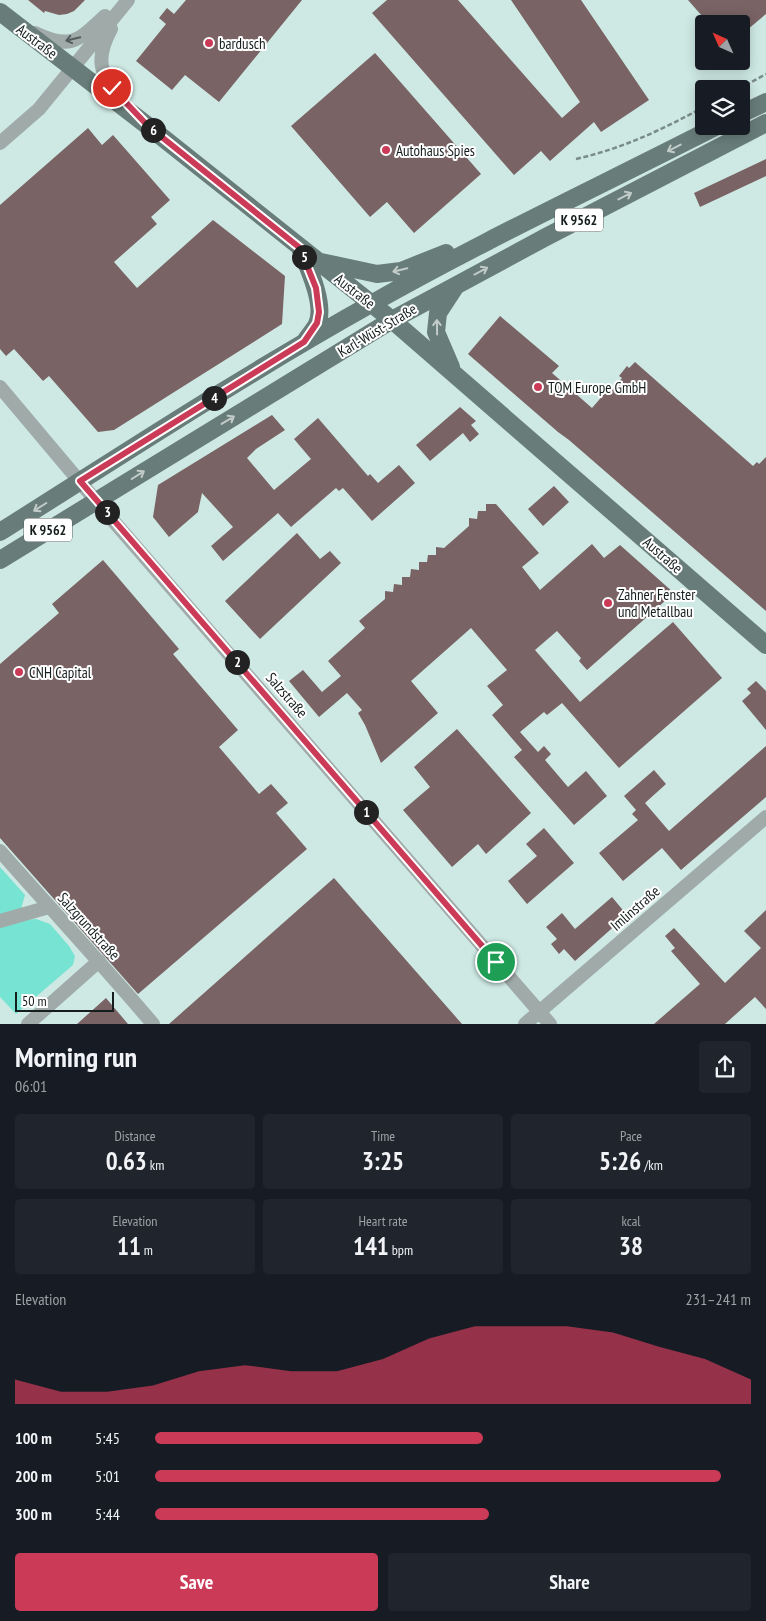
<!DOCTYPE html>
<html lang="en">
<head>
<meta charset="utf-8">
<style>
	:root { --surface:#171b24; --page:#20242c; --text:#f1f3f6; --muted:#9ea1a6; --accent:#cb3b58 }
	body { margin:0; font-family:"PT Sans Narrow",sans-serif; background:var(--page); color:var(--text); height:100vh; display:flex; flex-direction:column; font-size:19px; white-space:nowrap }
	* { box-sizing:border-box; margin:0 }
	p { font-size:16px; color:var(--muted) }
	.icon { flex:none; width:28px; height:28px; fill:none; stroke:currentColor; stroke-width:2; stroke-linecap:round; stroke-linejoin:round }
	.map { position:relative; height:1024px; overflow:hidden }
	.sheet { display:flex; flex-direction:column; background:var(--surface); flex:1 }
	.sheet>* { flex:none }
	.needle { width:32px; rotate:315deg }
	.fabs { position:absolute; left:695px; top:15px; display:grid; gap:10px }
	.fabs a { display:grid; place-items:center; width:55px; height:55px; border-radius:5px; background:var(--surface); box-shadow:0 2px 12px #0003; font-size:25px }
	.scale { position:absolute; left:15px; bottom:12px; width:99px; box-sizing:border-box; padding-left:5px; border:2px solid #151e1d; border-top:0; font-size:14px; line-height:18px; white-space:nowrap; color:#151e1d; -webkit-text-stroke:4px #fff; paint-order:stroke }
	.pin { position:absolute; display:grid; place-items:center; width:42px; height:42px; color:#fff; margin:-21px; border:2px solid #fff; border-radius:50%; box-shadow:0 1px 5px #0007 }
	.km { position:absolute; width:25px; height:25px; margin:-12px; border-radius:50%; background:#222; color:#fff; font-size:14px; line-height:25px; text-align:center }
	.round { display:grid; place-items:center; flex:none; width:52px; height:52px; border-radius:5px; background:var(--page) }
	.summary { display:flex; align-items:center; justify-content:space-between; height:85px; padding:0 15px }
	h1 { font-size:28px; font-weight:600; line-height:38px }
	.figures { display:grid; grid-template-columns:repeat(3,1fr); gap:8px; height:85px; padding:5px 15px }
	.figures div { display:grid; align-content:center; border-radius:5px; background:var(--page); text-align:center }
	.figures b { font-size:25px; font-weight:600 }
	.figures small { font-size:14px; font-weight:400 }
	.figures p { font-size:14px }
	.chart { height:140px; padding:10px 15px }
	.chart p { display:flex; justify-content:space-between }
	.chart svg { width:100%; height:90px; margin-top:5px; fill:var(--accent); opacity:.7 }
	.cta { display:flex; gap:10px; margin-top:auto; padding:10px 15px }
	.cta a { flex:1; height:58px; border-radius:5px; background:var(--accent); color:#fff; font-size:20px; font-weight:600; line-height:58px; text-align:center }
	.cta a+a { background:var(--page); color:var(--text) }
	ul { padding:0 15px; list-style:none; font-size:16px }
	li { display:grid; grid-template-columns:80px 60px 1fr; align-items:center; height:38px }
	li i { height:12px; border-radius:6px; background:var(--accent) }
	.map>svg:first-child { display:block }
	.green { fill:#76e3d3 }
	.building { fill:#796364 }
	.lines { fill:none; stroke-linecap:round; stroke-linejoin:round }
	.path { stroke:#798c89; stroke-width:2.5; stroke-dasharray:5 2.5; stroke-linecap:butt }
	.minor { stroke:#a0aba9; stroke-width:14 }
	.major { stroke:#687d79; stroke-width:18 }
	.oneway { stroke:#545d5c }
	.oneway2 { stroke:#c3cbc9 }
	.route-casing { stroke:#fff; stroke-width:10 }
	.route { stroke:#cb3b58; stroke-width:6 }
	.poi-dot { fill:#cb3b58; stroke:#fff; stroke-width:2 }
	.labels { text-anchor:middle; dominant-baseline:central; stroke-width:4; stroke-linejoin:round; paint-order:stroke }
	.shield { fill:#fff; stroke:#5b6261; stroke-width:1 }
	.shield-label { font-size:14px; font-weight:bold; fill:#151e1d }
	.street-label { font-size:15px; fill:#151e1d; stroke:#fff }
	.poi-label { font-size:15px; fill:#151e1d; stroke:#fff; text-anchor:start }
</style>
</head>
<body>
<div class="map">
<svg width="766" height="1024" viewBox="0 0 766 1024">
	<rect width="100%" height="100%" fill="#cee9e4"/>
	<!-- green -->
	<path class="green" d="M 0,867 L 25,895 L 21,909 L 0,915 Z
		M 36,919 L 50,924 L 69,946 L 75,956 L 73,965 L 16,1014 L 0,997 L 0,927 L 23,920 Z"/>
	<!-- building -->
	<path class="building" d="M 28,0 L 85,0 L 74,11 L 67,14 L 59,15 L 45,11 L 44,13 Z
		M 186,0 L 302,0 L 219,102 L 185,75 L 172,90 L 136,61 L 166,24 L 159,18 L 167,8 L 174,14 Z
		M 387,0 L 458,0 L 562,118 L 580,102 L 511,0 L 581,0 L 649,100 L 601,132 L 594,122 L 550,161 L 541,151 L 514,175 L 372,13 Z
		M 688,0 L 766,0 L 766,14 L 741,35 L 741,24 L 709,24 Z
		M 375,53 L 481,174 L 414,233 L 387,202 L 370,217 L 291,126 Z
		M 88,128 L 102,145 L 113,135 L 170,200 L 151,217 L 157,224 L 114,262 L 137,288 L 213,220 L 285,276 L 282,324 L 114,430 L 98,432 L 49,376 L 43,381 L 14,349 L 6,356 L 0,349 L 0,205 Z
		M 766,159 L 766,176 L 700,207 L 694,193 Z
		M 500,316 L 559,366 L 552,373 L 592,408 L 605,393 L 607,395 L 622,378 L 619,376 L 627,366 L 629,368 L 635,362 L 753,466 L 757,462 L 759,464 L 766,457 L 766,611 L 569,440 L 558,432 L 468,354 Z
		M 460,407 L 476,421 L 471,425 L 479,434 L 470,442 L 463,433 L 430,461 L 416,445 Z
		M 272,415 L 285,430 L 256,449 L 247,458 L 274,490 L 311,459 L 294,439 L 318,418 L 368,476 L 370,474 L 378,483 L 399,465 L 415,483 L 372,521 L 343,488 L 339,491 L 336,488 L 291,527 L 278,513 L 223,561 L 211,546 L 233,527 L 202,493 L 198,512 L 169,537 L 153,517 L 158,485 Z
		M 554,486 L 569,502 L 543,526 L 528,509 Z
		M 486,504 L 496,504 L 539,553 L 522,567 L 540,590 L 592,544 L 604,558 L 620,545 L 674,593 L 587,670 L 579,661 L 581,658 L 557,631 L 535,650 L 580,702 L 673,622 L 722,678 L 619,768 L 562,703 L 547,715 L 544,712 L 520,732 L 538,752 L 544,746 L 551,754 L 545,760 L 568,787 L 586,771 L 607,796 L 574,825 L 514,757 L 522,750 L 492,715 L 503,705 L 487,686 L 507,670 L 471,628 L 411,681 L 438,713 L 381,763 L 365,725 L 358,713 L 362,710 L 347,693 L 319,717 L 289,681 L 303,670 L 322,692 L 341,676 L 328,661 L 365,628 L 359,621 L 385,599 L 385,591 L 393,592 L 394,584 L 402,585 L 402,577 L 410,577 L 411,569 L 419,570 L 419,562 L 427,562 L 428,555 L 436,555 L 436,547 L 444,548 L 469,526 L 469,518 L 477,519 L 478,511 L 486,511 Z
		M 297,533 L 320,559 L 330,551 L 341,563 L 260,639 L 225,601 Z
		M 103,560 L 179,649 L 173,654 L 238,730 L 219,747 L 259,794 L 271,784 L 288,803 L 276,813 L 307,849 L 138,994 L 0,838 L 0,664 L 59,613 L 52,604 Z
		M 756,681 L 766,691 L 766,730 L 742,701 L 751,693 L 747,689 Z
		M 457,729 L 531,813 L 486,854 L 478,844 L 452,867 L 403,810 L 430,787 L 414,767 Z
		M 766,746 L 766,797 L 681,870 L 662,848 L 623,881 L 599,853 L 638,820 L 632,814 L 636,810 L 624,796 L 654,770 L 666,784 L 645,803 L 669,831 Z
		M 544,828 L 574,863 L 527,904 L 508,881 L 537,856 L 526,844 Z
		M 334,878 L 462,1024 L 169,1024 Z
		M 612,897 L 627,915 L 575,961 L 564,949 L 559,954 L 551,944 L 557,939 L 546,927 L 562,913 L 575,929 Z
		M 766,910 L 766,1009 L 755,997 L 725,1024 L 654,1024 L 700,984 L 671,951 L 675,948 L 665,936 L 674,928 L 725,983 L 761,948 L 744,931 Z
		M 106,998 L 128,1024 L 77,1024 Z"/>
	<g class="lines">
		<!-- path -->
		<path class="path" d="M 739,89 L 766,74
			M 576,159 C 624,148 661,130 704,107"/>
		<!-- minor -->
		<path class="minor" d="M 111,29 C 95,58 99,75 122,99
			M 35,33 C 71,50 78,41 105,16
			M 0,143 L 39,109 L 128,0
			M 0,387 L 96,501 L 550,1024
			M 0,851 C 51,909 103,965 153,1024
			M 0,921 L 49,907
			M 28,1024 L 99,961
			M 525,1024 L 766,817"/>
		<!-- major -->
		<path class="major" d="M 0,12 L 148,126 L 392,320 L 766,645
			M 741,114 L 766,102
			M 300,248 C 308,267 326,305 317,324 C 314,330 309,335 306,340
			M 321,262 L 377,274 L 401,271 L 446,253
			M 451,367 L 436,332 L 438,313 L 455,287
			M 0,532 C 122,455 244,375 371,304 C 484,240 602,185 717,126
			M 0,560 L 392,320 L 546,237 L 766,123"/>
	</g>
	<!-- one-way arrows -->
	<defs><path id="oneway-shaft" d="M-6 0H5M1.5-3L5.5 0L1.5 3" fill="none" stroke-width="1.6" stroke-linecap="round" stroke-linejoin="round" transform="scale(1.25)"/></defs>
	<use class="oneway" href="#oneway-shaft" transform="translate(73 39) rotate(166)"/>
	<g class="oneway2">
		<use href="#oneway-shaft" transform="translate(674 148) rotate(153)"/>
		<use href="#oneway-shaft" transform="translate(625 196) rotate(-27)"/>
		<use href="#oneway-shaft" transform="translate(400 270) rotate(166)"/>
		<use href="#oneway-shaft" transform="translate(481 271) rotate(-28)"/>
		<use href="#oneway-shaft" transform="translate(437 327) rotate(-91)"/>
		<use href="#oneway-shaft" transform="translate(228 420) rotate(-31)"/>
		<use href="#oneway-shaft" transform="translate(138 475) rotate(-32)"/>
		<use href="#oneway-shaft" transform="translate(40 507) rotate(148)"/>
	</g>
	<g class="lines">
		<defs>
			<path id="route" d="M 112,88 L 148,126 L 300,248 L 316,288 L 319,312 L 317,323 L 304,342 L 80,481 L 496,962"/>
		</defs>
		<!-- route casing -->
		<use href="#route" class="route-casing"/>
		<!-- route -->
		<use href="#route" class="route"/>
	</g>
	<!-- markers -->
	<g class="poi-dot">
		<circle cx="209" cy="43" r="5"/>
		<circle cx="386" cy="150" r="5"/>
		<circle cx="538" cy="387" r="5"/>
		<circle cx="608" cy="603" r="5"/>
		<circle cx="19" cy="672" r="5"/>
	</g>
	<g class="labels">
		<!-- shield labels -->
		<g class="shield">
			<rect x="555" y="208.5" width="48" height="23" rx="4"/>
			<rect x="24" y="518.5" width="48" height="23" rx="4"/>
		</g>
		<g class="shield-label">
			<text x="579" y="220">K 9562</text>
			<text x="48" y="530">K 9562</text>
		</g>
		<!-- street labels -->
		<g class="street-label">
			<text transform="translate(37 41) rotate(37)">Austraße</text>
			<text transform="translate(355 291) rotate(38)">Austraße</text>
			<text transform="translate(377 330) rotate(-31)">Karl-Wüst-Straße</text>
			<text transform="translate(663 555) rotate(41)">Austraße</text>
			<text transform="translate(287 695) rotate(49)">Salzstraße</text>
			<text transform="translate(635 908) rotate(-41)">Imlinstraße</text>
			<text transform="translate(89 926) rotate(48)">Salzgrundstraße</text>
		</g>
		<!-- poi labels -->
		<g class="poi-label">
			<text x="219" y="43">bardusch</text>
			<text x="396" y="150">Autohaus Spies</text>
			<text x="548" y="387">TQM Europe GmbH</text>
			<text x="618" y="594">Zahner Fenster<tspan x="618" dy="17">und Metallbau</tspan></text>
			<text x="29" y="672">CNH Capital</text>
		</g>
	</g>
</svg>
<div class="fabs">
<a><svg class="needle" viewBox="-14 -14 28 28"><path d="M0-13l5 13h-10z" fill="#e53935"/><path d="M0 13l5-13h-10z" fill="#9ea1a6"/></svg></a>
<a><svg class="icon" aria-label="layers" viewBox="0 0 24 24"><path d="M12 4l9 5-9 5-9-5zM3 14l9 5 9-5"/></svg></a>
</div>
<div class="scale">50 m</div>
<div class="pin" style="left:496px;top:962px;background:#1e9e55"><svg class="icon" aria-label="arrive" viewBox="0 0 24 24"><path d="M6 21V4h12l-3 4 3 4H6"/></svg></div>
<div class="pin" style="left:112px;top:88px;background:#d93025"><svg class="icon" aria-label="check" viewBox="0 0 24 24"><path d="M5 12l5 5 9-10"/></svg></div>
<b class="km" style="left:366px;top:812px">1</b>
<b class="km" style="left:237px;top:662px">2</b>
<b class="km" style="left:107px;top:512px">3</b>
<b class="km" style="left:214px;top:398px">4</b>
<b class="km" style="left:304px;top:257px">5</b>
<b class="km" style="left:153px;top:130px">6</b>
</div>
<section class="sheet">
<div class="summary"><div><h1>Morning run</h1><p>06:01</p></div><a class="round"><svg class="icon" aria-label="share" viewBox="0 0 24 24"><path d="M12 15V3M7 8l5-5 5 5M5 13v7h14v-7"/></svg></a></div>
<div class="figures">
<div><p>Distance</p><b>0.63<small> km</small></b></div>
<div><p>Time</p><b>3:25</b></div>
<div><p>Pace</p><b>5:26<small> /km</small></b></div>
</div>
<div class="figures">
<div><p>Elevation</p><b>11<small> m</small></b></div>
<div><p>Heart rate</p><b>141<small> bpm</small></b></div>
<div><p>kcal</p><b>38</b></div>
</div>
<div class="chart"><p><span>Elevation</span>231–241 m</p>
<svg viewBox="0 0 160 44" preserveAspectRatio="none"><path d="M0 44V32L10 38L20 38L30 35L40 28L50 25L60 28L70 28L80 22L90 12L100 6L110 6L120 6L130 9L140 16L150 22L160 32V44z"/></svg>
</div>
<ul>
<li><b>100 m</b>5:45<i style="width:55%"></i></li>
<li><b>200 m</b>5:01<i style="width:95%"></i></li>
<li><b>300 m</b>5:44<i style="width:56%"></i></li>
</ul>
<div class="cta"><a>Save</a><a>Share</a></div>
</section>
</body>
</html>
